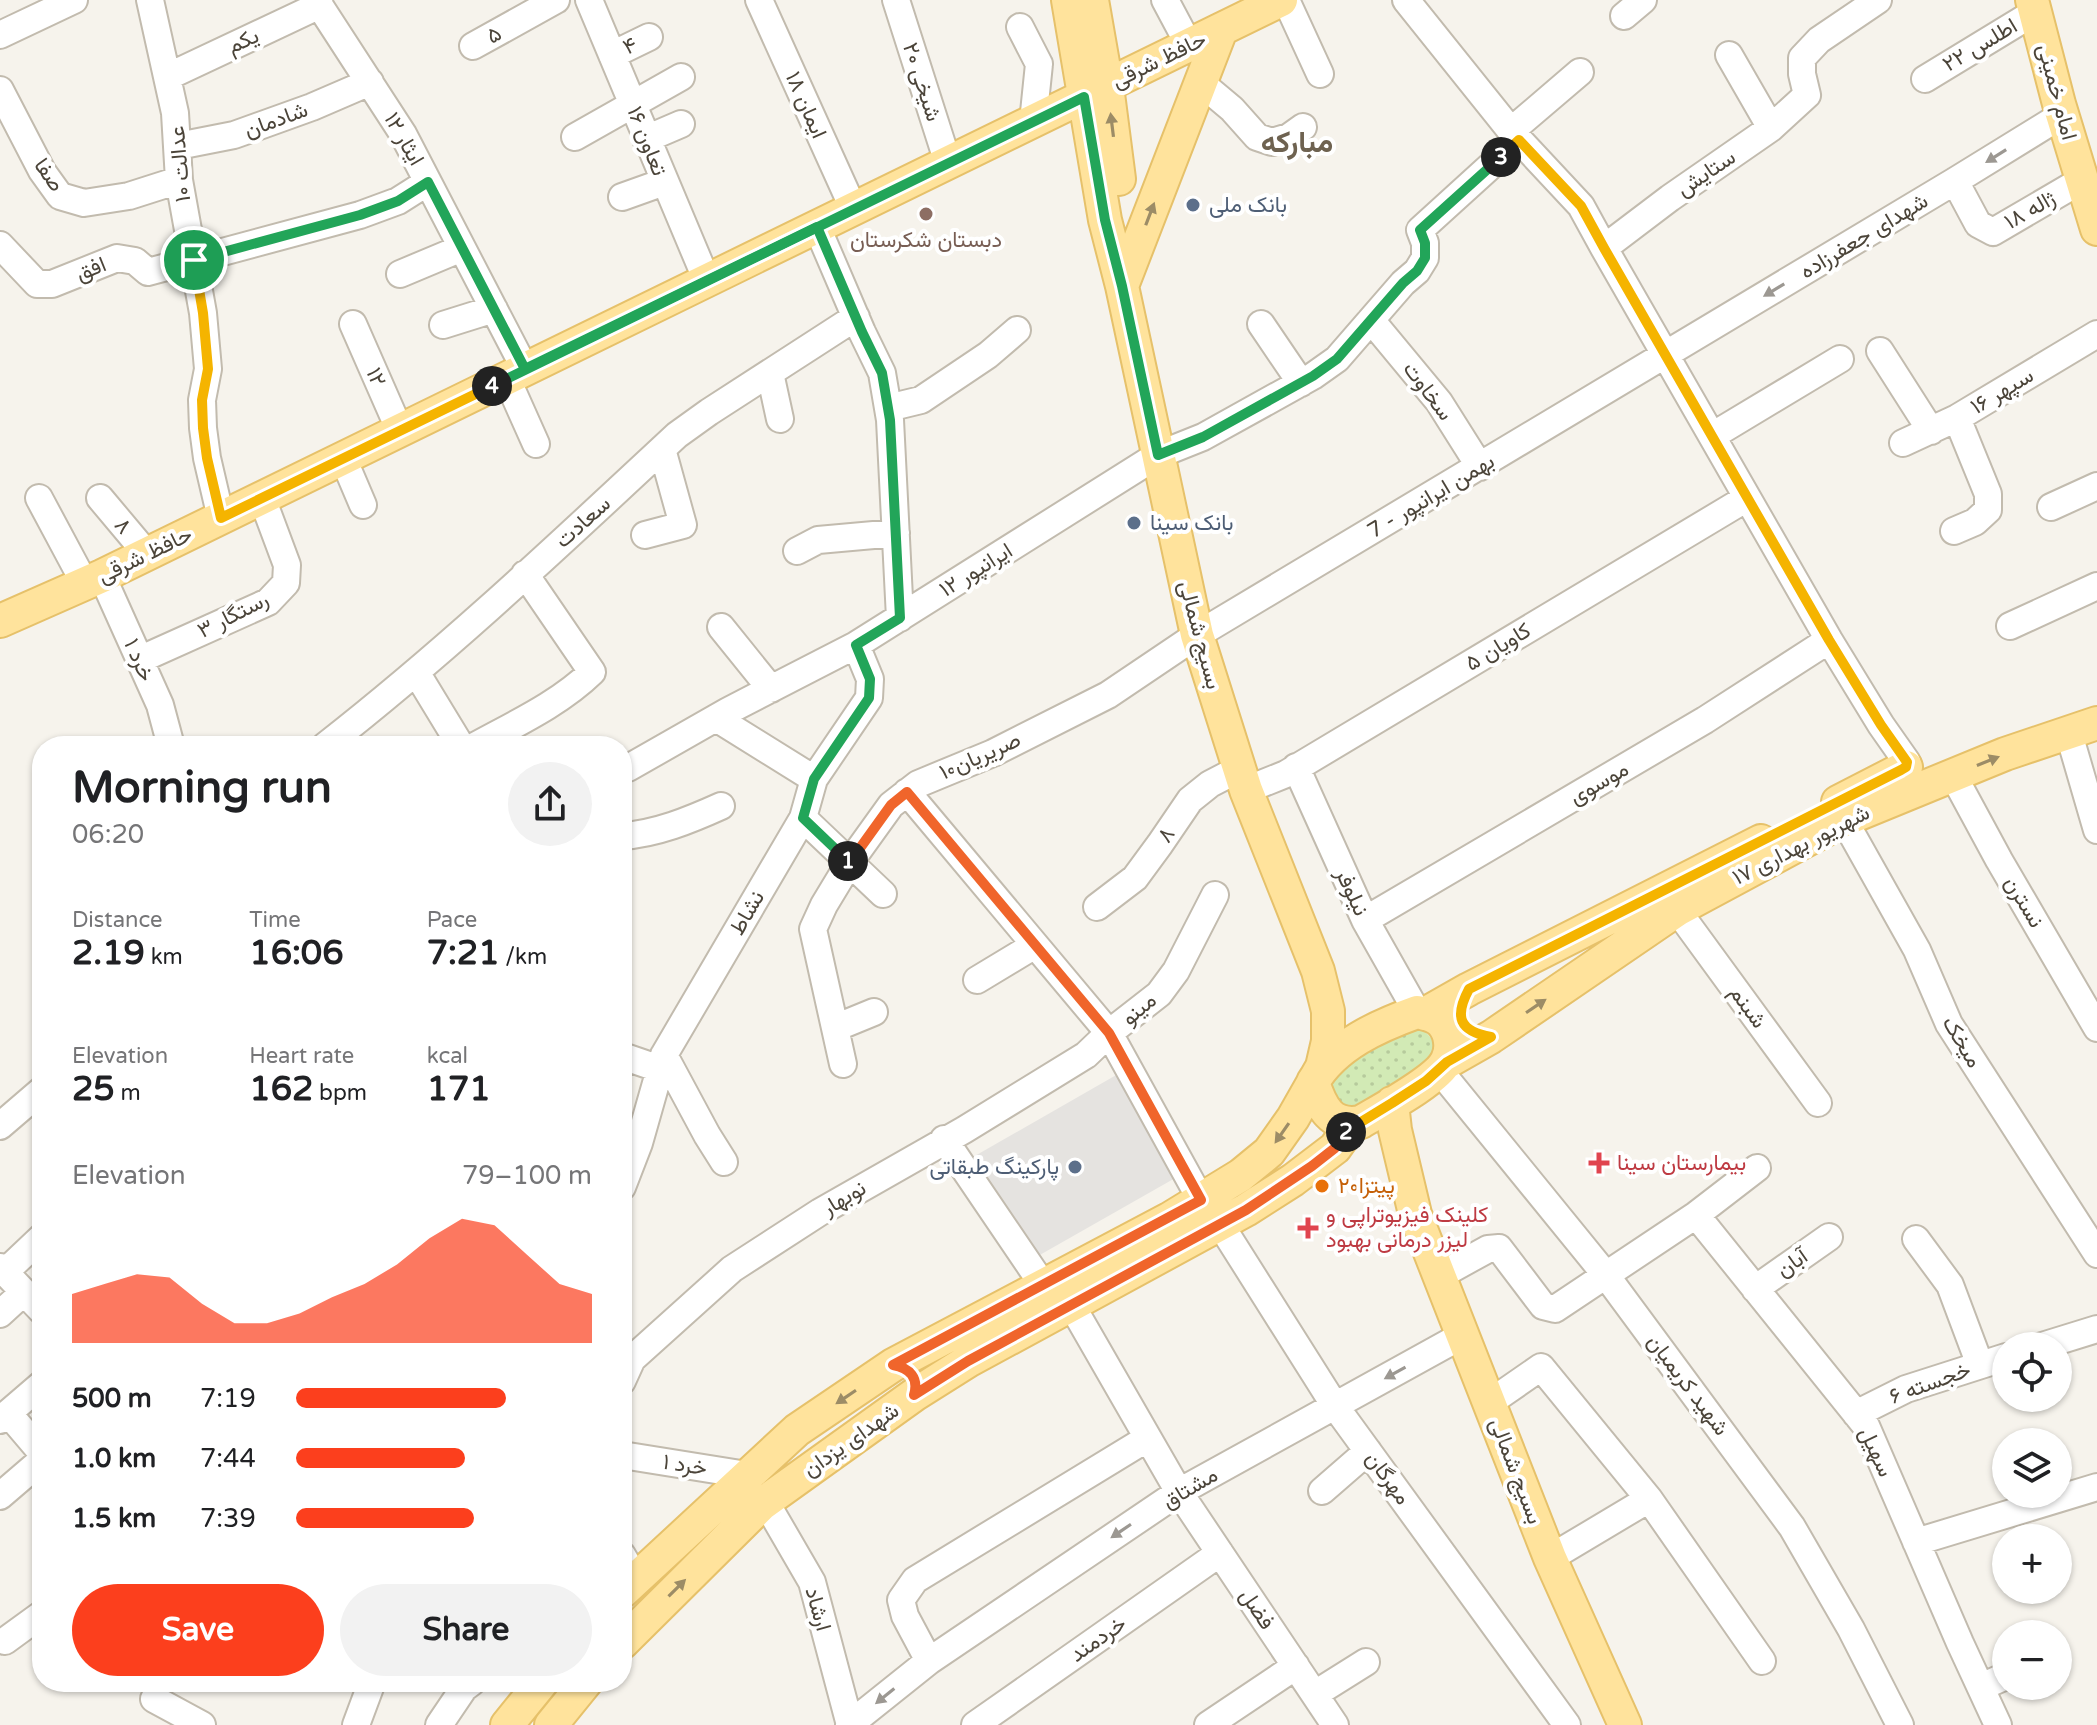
<!DOCTYPE html>
<html lang="en">
<head>
<meta charset="utf-8">
<style>
	:root { --surface:#fff; --page:#f2f2f2; --text:#202124; --muted:#757577; --accent:#fc3f1d }
	body { margin:0; font-family:"Varela Round",Vazirmatn,sans-serif; background:var(--page); color:var(--text); height:100vh; display:flex; flex-direction:column; font-size:30px; white-space:nowrap }
	* { box-sizing:border-box; margin:0 }
	p { font-size:26px; color:var(--muted) }
	.icon { flex:none; width:44px; height:44px; fill:none; stroke:currentColor; stroke-width:2; stroke-linecap:round; stroke-linejoin:round }
	.map { position:relative; flex:1; overflow:hidden }
	.sheet { position:absolute; left:32px; top:736px; width:600px; height:956px; display:flex; flex-direction:column; background:var(--surface); border-radius:32px; box-shadow:0 2px 6px #0004 }
	.sheet>* { flex:none }
	.fabs { position:absolute; left:1992px; top:1332px; display:grid; gap:16px }
	.fabs a { display:grid; place-items:center; width:80px; height:80px; border-radius:50%; background:var(--surface); box-shadow:0 2px 6px #0004; font-size:40px }
	.pin { position:absolute; display:grid; place-items:center; width:68px; height:68px; color:#fff; margin:-34px; border:4px solid #fff; border-radius:50%; box-shadow:0 2px 8px #0007 }
	.km { position:absolute; width:40px; height:40px; margin:-20px; border-radius:50%; background:#222; color:#fff; font-size:22px; line-height:40px; text-align:center }
	.round { display:grid; place-items:center; flex:none; width:84px; height:84px; border-radius:42px; background:var(--page) }
	.head { display:flex; align-items:center; justify-content:space-between; height:136px; padding:0 40px }
	h1 { font-size:44px; font-weight:700; line-height:60px }
	.stats { display:grid; grid-template-columns:repeat(3,1fr); gap:12px; height:136px; padding:8px 40px }
	.stats div { display:grid; align-content:center }
	.stats b { font-size:34px; font-weight:700 }
	.stats small { font-size:22px; font-weight:400 }
	.stats p { font-size:22px }
	.chart { height:224px; padding:16px 40px }
	.chart p { display:flex; justify-content:space-between }
	.chart svg { width:100%; height:144px; margin-top:8px; fill:var(--accent); opacity:.7 }
	.primary-button { display:flex; gap:16px; margin-top:auto; padding:16px 40px }
	.primary-button a { flex:1; height:92px; border-radius:48px; background:var(--accent); color:#fff; font-size:32px; font-weight:700; line-height:92px; text-align:center }
	.primary-button a+a { background:var(--page); color:var(--text) }
	ul { padding:0 40px; list-style:none; font-size:26px }
	li { display:grid; grid-template-columns:128px 96px 1fr; align-items:center; height:60px }
	li i { height:20px; border-radius:10px; background:var(--accent) }
	.map>svg:first-child { display:block }
	.grass { fill:url(#grass-dots) }
	.parking { fill:#e5e3e0 }
	.lines { fill:none; stroke-linecap:round; stroke-linejoin:round }
	.minor-casing { stroke:#c2bbae; stroke-width:30 }
	.major-casing { stroke:#e6c16a; stroke-width:36 }
	.minor { stroke:#fff; stroke-width:26 }
	.major { stroke:#ffe39c; stroke-width:32 }
	.oneway { fill:#9c8c66 }
	.oneway2 { fill:#9c9892 }
	.split-1-casing { stroke:#fff; stroke-width:16 }
	.split-2-casing { stroke:#fff; stroke-width:16 }
	.split-3-casing { stroke:#fff; stroke-width:16 }
	.split-4-casing { stroke:#fff; stroke-width:16 }
	.split-5-casing { stroke:#fff; stroke-width:16 }
	.split-1 { stroke:#22a559; stroke-width:10 }
	.split-2 { stroke:#f0652b; stroke-width:10 }
	.split-3 { stroke:#f5b400; stroke-width:10 }
	.split-4 { stroke:#22a559; stroke-width:10 }
	.split-5 { stroke:#f5b400; stroke-width:10 }
	.service-dot { fill:#5c6f8a; stroke:#fff; stroke-width:3 }
	.education-dot { fill:#8d6e63; stroke:#fff; stroke-width:3 }
	.health-dot { fill:#e0444e; stroke:#fff; stroke-width:3 }
	.food-dot { fill:#e8710a; stroke:#fff; stroke-width:3 }
	.labels { text-anchor:middle; dominant-baseline:central; stroke-width:8; stroke-linejoin:round; paint-order:stroke }
	.street-label { font-size:22px; fill:#4b4439; stroke:#fff }
	.service-label { font-size:22px; fill:#4e5e75; stroke:#fff; text-anchor:start }
	.education-label { font-size:22px; fill:#785e54; stroke:#fff }
	.health-label { font-size:22px; fill:#be3a42; stroke:#fff; text-anchor:start }
	.food-label { font-size:22px; fill:#c56008; stroke:#fff; text-anchor:start }
	.district-label { font-size:30px; font-weight:bold; fill:#6e6250; stroke:#fff }
</style>
</head>
<body>
<div class="map">
<svg width="2097" height="1725" viewBox="0 0 2097 1725">
	<defs>
		<pattern id="grass-dots" width="8" height="8" patternUnits="userSpaceOnUse" patternTransform="scale(2)"><rect width="8" height="8" fill="#d2eab5"/><path d="M2 2h.1M6 6h.1" fill="none" stroke="#b6ca9c" stroke-width="1.8" stroke-linecap="round"/></pattern>
	</defs>
	<rect width="100%" height="100%" fill="#f6f3ec"/>
	<!-- grass -->
	<path class="grass" d="M 1420,1026 L 1432,1039 L 1438,1054 L 1371,1105 L 1350,1108 L 1338,1103 L 1330,1089 L 1333,1072 L 1366,1049 Z"/>
	<!-- parking -->
	<path class="parking" d="M 1118,1074 L 1177,1177 L 1038,1256 L 973,1157 Z"/>
	<g class="lines">
		<defs>
			<path id="minor" d="M 150,0 L 175,113 L 179,180 L 203,313 L 208,369 L 202,400 L 203,428 L 207,458 L 221,518
				M 316,0 L 403,134 L 525,369
				M 589,0 L 707,281
				M 759,0 L 854,210
				M 896,0 L 948,163
				M 1165,0 L 1189,45
				M 1286,0 L 1320,74
				M 1406,0 L 1511,131 L 1581,206 L 1604,248 L 1829,640 L 1881,725 L 1907,762 L 1906,767
				M 1624,16 L 1643,0
				M 1020,27 L 1039,64
				M 0,35 L 74,0
				M 473,46 L 556,0
				M 612,55 L 649,37
				M 1729,55 L 1771,128
				M 167,77 L 320,5
				M 1925,79 L 2035,12
				M 1201,83 L 1232,109 L 1257,137 L 1272,142 L 1289,137 L 1303,127
				M 0,90 L 42,171 L 60,196 L 84,203 L 129,196 L 179,180
				M 1033,122 L 1039,64
				M 1511,131 L 1580,72
				M 575,137 L 681,77
				M 646,139 L 681,124
				M 178,146 L 234,135 L 312,107 L 370,82
				M 1955,181 L 1978,224 L 1993,232 L 2082,180
				M 622,197 L 664,182
				M 817,227 L 862,332 L 882,373 L 890,420 L 900,618
				M 0,245 L 37,284 L 52,284 L 117,258 L 135,261 L 148,272 L 360,215 L 398,201 L 428,182
				M 1604,248 L 1670,198 L 1771,128 L 1807,95 L 1802,74 L 1802,58 L 1819,40 L 1878,0
				M 400,274 L 462,248
				M 1371,320 L 1439,402 L 1480,467
				M 353,324 L 400,431
				M 1261,324 L 1301,383
				M 443,325 L 494,309
				M 1880,351 L 1931,431
				M 770,373 L 780,419
				M 507,379 L 536,444
				M 888,408 L 921,400 L 988,355 L 1017,330
				M 1712,436 L 1840,359
				M 1903,443 L 1957,418 L 2097,334
				M 343,458 L 363,505
				M 39,498 L 85,584
				M 100,498 L 147,554
				M 2051,507 L 2097,486
				M 1954,531 L 1975,522 L 1988,510 L 1988,494 L 1957,418
				M 645,535 L 683,525 L 662,449
				M 797,551 L 818,540 L 896,533
				M 102,576 L 160,705 L 171,746
				M 2010,626 L 2097,586
				M 721,627 L 771,689
				M 139,660 L 268,602 L 286,583 L 287,565 L 262,498
				M 416,672 L 461,746
				M 716,718 L 814,779
				M 2069,734 L 2097,830
				M 325,746 C 448,650 562,542 677,435 L 709,412 L 856,317
				M 475,746 C 515,724 559,704 592,672 L 525,574
				M 1296,767 L 1365,920 L 1417,1012
				M 622,769 L 628,768 L 728,711 L 856,645 L 1158,455 L 1203,437 L 1313,376 L 1337,359 L 1403,283 L 1417,271 L 1425,258 L 1425,243 L 1420,230 L 1519,140
				M 1953,775 L 1999,860 L 2097,1028
				M 1246,790 L 1286,774 L 1747,498
				M 907,792 L 1109,1033 L 1201,1200
				M 803,818 L 883,894
				M 1844,820 L 1917,950 L 1949,1024 L 2097,1254
				M 622,836 C 656,834 690,820 721,806
				M 1097,907 L 1135,878 L 1160,844 L 1190,800 L 1210,784 L 1239,769
				M 1677,910 L 1818,1103
				M 1365,920 L 1705,720 L 1829,640
				M 977,980 L 1035,945
				M 835,1028 L 874,1012
				M 664,1055 L 707,1135 L 724,1162
				M 622,1064 L 628,1058 L 660,1069
				M 843,1064 L 813,929 L 824,905 L 850,862 L 891,805 L 918,784 L 993,753 L 1108,695 L 1197,635 L 1955,181 L 2062,115
				M 1439,1070 L 1605,1274 L 1792,1527 L 1851,1629 L 1900,1725
				M 0,1126 L 42,1090
				M 944,1139 L 1043,1285
				M 622,1187 L 639,1143 L 664,1055 L 803,818 L 814,779 L 869,698 L 870,679 L 856,645
				M 1696,1215 L 1866,1426 L 1960,1643 L 1998,1725
				M 1220,1224 L 1335,1406 L 1567,1725
				M 1916,1239 L 1950,1285 L 1980,1365
				M 0,1267 L 42,1311
				M 5,1272 L 42,1237
				M 1439,1276 L 1488,1249 L 1499,1248 L 1543,1306 L 1555,1309 L 1696,1215 L 1757,1168
				M 1755,1289 L 1829,1237
				M 1072,1306 L 1179,1492 L 1335,1725
				M 0,1314 L 24,1292
				M 2042,1346 L 2097,1329
				M 622,1381 L 632,1359 L 732,1269 L 820,1212 L 964,1130 L 1086,1055 L 1109,1033 L 1159,994 L 1176,971 L 1215,895
				M 1489,1403 L 1541,1367 L 1649,1499
				M 8,1413 L 42,1453
				M 1856,1414 L 1906,1389 L 2006,1357
				M 0,1420 L 42,1384
				M 622,1455 L 747,1475
				M 1322,1491 L 1368,1451
				M 0,1496 L 42,1460
				M 765,1501 L 812,1582 L 850,1725
				M 1916,1542 L 2097,1487
				M 622,1555 L 636,1579
				M 1550,1558 L 1649,1499 L 1762,1661
				M 5,1641 L 42,1614
				M 929,1661 L 905,1616 L 901,1600 L 915,1580 L 1148,1438
				M 1981,1687 L 2006,1676
				M 1315,1694 L 1366,1662
				M 154,1699 L 202,1725
				M 356,1725 L 372,1682
				M 439,1725 L 464,1688 L 472,1682
				M 849,1725 L 929,1661 L 1179,1492 L 1463,1335
				M 975,1725 L 1220,1553
				M 1208,1725 L 1296,1666"/>
			<path id="major" d="M 1092,0 L 1107,86 L 1119,179
				M 2032,0 L 2059,104 L 2097,229
				M 1122,286 L 1221,30
				M 0,621 L 102,576 L 1281,0
				M 1838,802 L 1906,767
				M 1417,1012 C 1433,1015 1444,1019 1449,1036 C 1451,1044 1451,1052 1447,1060 C 1438,1080 1381,1110 1361,1122 C 1331,1128 1321,1107 1313,1082 C 1335,1045 1378,1026 1417,1012 Z
				M 1425,1014 L 1469,989 L 1761,841
				M 1447,1062 L 1491,1037 L 1677,910 L 1844,820 L 2005,754 L 2097,723
				M 1392,1103 L 1395,1130 L 1415,1214 L 1550,1558 L 1625,1725
				M 622,1592 L 797,1430 L 893,1365 L 1169,1219 L 1241,1175 L 1269,1152 L 1293,1118 L 1322,1067 L 1328,1041 L 1328,1011 L 1318,971 L 1246,790 L 1197,635 L 1122,286 L 1105,220 L 1068,0
				M 622,1643 L 762,1504 L 914,1395 L 968,1361 L 1246,1210 L 1293,1180 L 1335,1148 L 1352,1124
				M 507,1725 L 542,1682
				M 551,1725 L 586,1682"/>
		</defs>
		<!-- minor casing -->
		<use href="#minor" class="minor-casing"/>
		<!-- major casing -->
		<use href="#major" class="major-casing"/>
		<!-- minor -->
		<use href="#minor" class="minor"/>
		<!-- major -->
		<use href="#major" class="major"/>
	</g>
	<!-- one-way arrows -->
	<defs><path id="oneway-solid" d="M-6-.8H1V-3.2L6.5 0L1 3.2V.8H-6Z" transform="scale(2)"/></defs>
	<g class="oneway">
		<use href="#oneway-solid" transform="translate(1112 125) rotate(-97)"/>
		<use href="#oneway-solid" transform="translate(1150 214) rotate(-69)"/>
		<use href="#oneway-solid" transform="translate(1988 761) rotate(-22)"/>
		<use href="#oneway-solid" transform="translate(1536 1006) rotate(-34)"/>
		<use href="#oneway-solid" transform="translate(1282 1133) rotate(125)"/>
		<use href="#oneway-solid" transform="translate(846 1397) rotate(146)"/>
		<use href="#oneway-solid" transform="translate(677 1588) rotate(-45)"/>
	</g>
	<g class="oneway2">
		<use href="#oneway-solid" transform="translate(1996 156) rotate(148)"/>
		<use href="#oneway-solid" transform="translate(1774 290) rotate(149)"/>
		<use href="#oneway-solid" transform="translate(1395 1373) rotate(151)"/>
		<use href="#oneway-solid" transform="translate(1121 1531) rotate(146)"/>
		<use href="#oneway-solid" transform="translate(885 1696) rotate(141)"/>
	</g>
	<g class="lines">
		<defs>
			<path id="split-1" d="M 194,260 L 360,215 L 398,201 L 428,182 L 525,369 L 817,227 L 862,332 L 882,373 L 890,420 L 900,618 L 856,645 L 870,679 L 869,698 L 814,779 L 803,818 L 848,861"/>
			<path id="split-2" d="M 848,861 L 850,862 L 891,805 L 907,792 L 1109,1033 L 1201,1200 L 893,1365 C 910,1368 919,1378 914,1395 L 968,1361 L 1246,1210 L 1312,1166 L 1335,1148 L 1346,1132"/>
			<path id="split-3" d="M 1346,1132 L 1352,1124 L 1361,1122 L 1392,1103 L 1426,1081 L 1447,1062 L 1491,1037 C 1459,1031 1454,1017 1469,989 L 1901,770 L 1906,767 L 1907,762 L 1881,725 L 1829,640 L 1604,248 L 1581,206 L 1519,140 L 1501,157"/>
			<path id="split-4" d="M 492,386 L 1084,97 L 1105,220 L 1122,286 L 1158,455 L 1203,437 L 1313,376 L 1337,359 L 1403,283 L 1417,271 L 1425,258 L 1425,243 L 1420,230 L 1501,157"/>
			<path id="split-5" d="M 194,260 L 203,313 L 208,369 L 202,400 L 203,428 L 207,458 L 221,518 L 492,386"/>
		</defs>
		<!-- split-1 casing -->
		<use href="#split-1" class="split-1-casing"/>
		<!-- split-2 casing -->
		<use href="#split-2" class="split-2-casing"/>
		<!-- split-3 casing -->
		<use href="#split-3" class="split-3-casing"/>
		<!-- split-4 casing -->
		<use href="#split-4" class="split-4-casing"/>
		<!-- split-5 casing -->
		<use href="#split-5" class="split-5-casing"/>
		<!-- split-1 -->
		<use href="#split-1" class="split-1"/>
		<!-- split-2 -->
		<use href="#split-2" class="split-2"/>
		<!-- split-3 -->
		<use href="#split-3" class="split-3"/>
		<!-- split-4 -->
		<use href="#split-4" class="split-4"/>
		<!-- split-5 -->
		<use href="#split-5" class="split-5"/>
	</g>
	<!-- markers -->
	<g class="service-dot">
		<circle cx="1193" cy="205" r="8"/>
		<circle cx="1134" cy="523" r="8"/>
		<circle cx="1075" cy="1167" r="8"/>
	</g>
	<circle class="education-dot" cx="926" cy="214" r="8"/>
	<g class="health-dot">
		<path d="M1595 1151h8v8h8v8h-8v8h-8v-8h-8v-8h8z"/>
		<path d="M1304 1216h8v8h8v8h-8v8h-8v-8h-8v-8h8z"/>
	</g>
	<circle class="food-dot" cx="1322" cy="1186" r="8"/>
	<g class="labels">
		<!-- street labels -->
		<g class="street-label">
			<text transform="translate(494 35) rotate(-29)">۵</text>
			<text transform="translate(243 41) rotate(-25)">یکم</text>
			<text transform="translate(1980 45) rotate(-31)">اطلس ۲۲</text>
			<text transform="translate(630 46) rotate(-25)">۴</text>
			<text transform="translate(1159 60) rotate(-26)">حافظ شرقی</text>
			<text transform="translate(922 82) rotate(72)">شیخی ۲۰</text>
			<text transform="translate(2057 92) rotate(75)">امام خمینی</text>
			<text transform="translate(806 105) rotate(66)">ایمان ۱۸</text>
			<text transform="translate(276 120) rotate(-20)">شادمان</text>
			<text transform="translate(404 139) rotate(60)">ایثار ۱۲</text>
			<text transform="translate(647 141) rotate(68)">تعاون ۱۶</text>
			<text transform="translate(180 164) rotate(-95)">عدالت ۱۰</text>
			<text transform="translate(1706 173) rotate(-34)">ستایش</text>
			<text transform="translate(49 175) rotate(55)">صفا</text>
			<text transform="translate(2030 210) rotate(-30)">ژاله ۱۸</text>
			<text transform="translate(1864 236) rotate(-31)">شهدای جعفرزاده</text>
			<text transform="translate(91 269) rotate(-22)">افق</text>
			<text transform="translate(376 377) rotate(66)">۱۲</text>
			<text transform="translate(1428 391) rotate(53)">سخاوت</text>
			<text transform="translate(2002 391) rotate(-31)">سپهر ۱۶</text>
			<text transform="translate(1431 496) rotate(-31)">بهمن ایرانپور - 7</text>
			<text transform="translate(583 522) rotate(-42)">سعادت</text>
			<text transform="translate(123 526) rotate(50)">۸</text>
			<text transform="translate(145 555) rotate(-26)">حافظ شرقی</text>
			<text transform="translate(976 570) rotate(-32)">ایرانپور ۱۲</text>
			<text transform="translate(233 615) rotate(-27)">رستگار ۳</text>
			<text transform="translate(1200 635) rotate(75)">بسیج شمالی</text>
			<text transform="translate(1498 647) rotate(-31)">کاویان ۵</text>
			<text transform="translate(139 660) rotate(66)">خرد ۱</text>
			<text transform="translate(980 756) rotate(-24)">صریریان۱۰</text>
			<text transform="translate(1599 783) rotate(-30)">موسوی</text>
			<text transform="translate(1166 835) rotate(-56)">۸</text>
			<text transform="translate(1801 845) rotate(-27)">۱۷ شهریور بهداری</text>
			<text transform="translate(1352 892) rotate(65)">نیلوفر</text>
			<text transform="translate(2024 902) rotate(59)">نسترن</text>
			<text transform="translate(747 913) rotate(-60)">نشاط</text>
			<text transform="translate(1748 1007) rotate(54)">شبنم</text>
			<text transform="translate(1139 1009) rotate(-40)">مینو</text>
			<text transform="translate(1962 1042) rotate(59)">میخک</text>
			<text transform="translate(844 1198) rotate(-31)">نوبهار</text>
			<text transform="translate(1792 1263) rotate(-35)">آبان</text>
			<text transform="translate(1930 1383) rotate(-20)">خجسته ۶</text>
			<text transform="translate(1688 1385) rotate(53)">شهید کریمیان</text>
			<text transform="translate(851 1440) rotate(-35)">شهدای یزدان</text>
			<text transform="translate(1876 1452) rotate(65)">سهیل</text>
			<text transform="translate(685 1465) rotate(9)">خرد ۱</text>
			<text transform="translate(1516 1471) rotate(69)">بسیج شمالی</text>
			<text transform="translate(1388 1478) rotate(54)">مهرگان</text>
			<text transform="translate(1190 1488) rotate(-31)">مشتاق</text>
			<text transform="translate(818 1609) rotate(74)">ارشاد</text>
			<text transform="translate(1257 1609) rotate(56)">فضل</text>
			<text transform="translate(1098 1639) rotate(-35)">خردمند</text>
		</g>
		<!-- service labels -->
		<g class="service-label">
			<text x="1209" y="205">بانک ملی</text>
			<text x="1150" y="523">بانک سینا</text>
			<text x="1059" y="1167" text-anchor="end">پارکینگ طبقاتی</text>
		</g>
		<!-- education labels -->
		<g class="education-label">
			<text x="926" y="240">دبستان شکرستان</text>
		</g>
		<!-- health labels -->
		<g class="health-label">
			<text x="1617" y="1163">بیمارستان سینا</text>
			<text x="1326" y="1215">کلینک فیزیوتراپی و<tspan x="1326" dy="25">لیزر درمانی بهبود</tspan></text>
		</g>
		<!-- food labels -->
		<g class="food-label">
			<text x="1338" y="1186">پیتزا۲۰</text>
		</g>
		<!-- district labels -->
		<g class="district-label">
			<text x="1297" y="142">مبارکه</text>
		</g>
	</g>
</svg>
<div class="fabs">
<a><svg class="icon" aria-label="locate" viewBox="0 0 24 24"><circle cx="12" cy="12" r="6"/><path d="M12 2v4M12 18v4M2 12h4M18 12h4"/></svg></a>
<a><svg class="icon" aria-label="layers" viewBox="0 0 24 24"><path d="M12 4l9 5-9 5-9-5zM3 14l9 5 9-5"/></svg></a>
<a>+</a>
<a>−</a>
</div>
<div class="pin" style="left:194px;top:260px;background:#1e9e55"><svg class="icon" aria-label="arrive" viewBox="0 0 24 24"><path d="M6 21V4h12l-3 4 3 4H6"/></svg></div>
<b class="km" style="left:848px;top:861px">1</b>
<b class="km" style="left:1346px;top:1132px">2</b>
<b class="km" style="left:1501px;top:157px">3</b>
<b class="km" style="left:492px;top:386px">4</b>
<section class="sheet">
<div class="head"><div><h1>Morning run</h1><p>06:20</p></div><a class="round"><svg class="icon" aria-label="share" viewBox="0 0 24 24"><path d="M12 15V3M7 8l5-5 5 5M5 13v7h14v-7"/></svg></a></div>
<div class="stats">
<div><p>Distance</p><b>2.19<small> km</small></b></div>
<div><p>Time</p><b>16:06</b></div>
<div><p>Pace</p><b>7:21<small> /km</small></b></div>
</div>
<div class="stats">
<div><p>Elevation</p><b>25<small> m</small></b></div>
<div><p>Heart rate</p><b>162<small> bpm</small></b></div>
<div><p>kcal</p><b>171</b></div>
</div>
<div class="chart"><p><span>Elevation</span>79–100 m</p>
<svg viewBox="0 0 160 44" preserveAspectRatio="none"><path d="M0 44V29L10 26L20 23L30 24L40 32L50 38L60 38L70 35L80 30L90 26L100 20L110 12L120 6L130 8L140 17L150 26L160 29V44z"/></svg>
</div>
<ul>
<li><b>500 m</b>7:19<i style="width:71%"></i></li>
<li><b>1.0 km</b>7:44<i style="width:57%"></i></li>
<li><b>1.5 km</b>7:39<i style="width:60%"></i></li>
</ul>
<div class="primary-button"><a>Save</a><a>Share</a></div>
</section>
</div>
</body>
</html>
